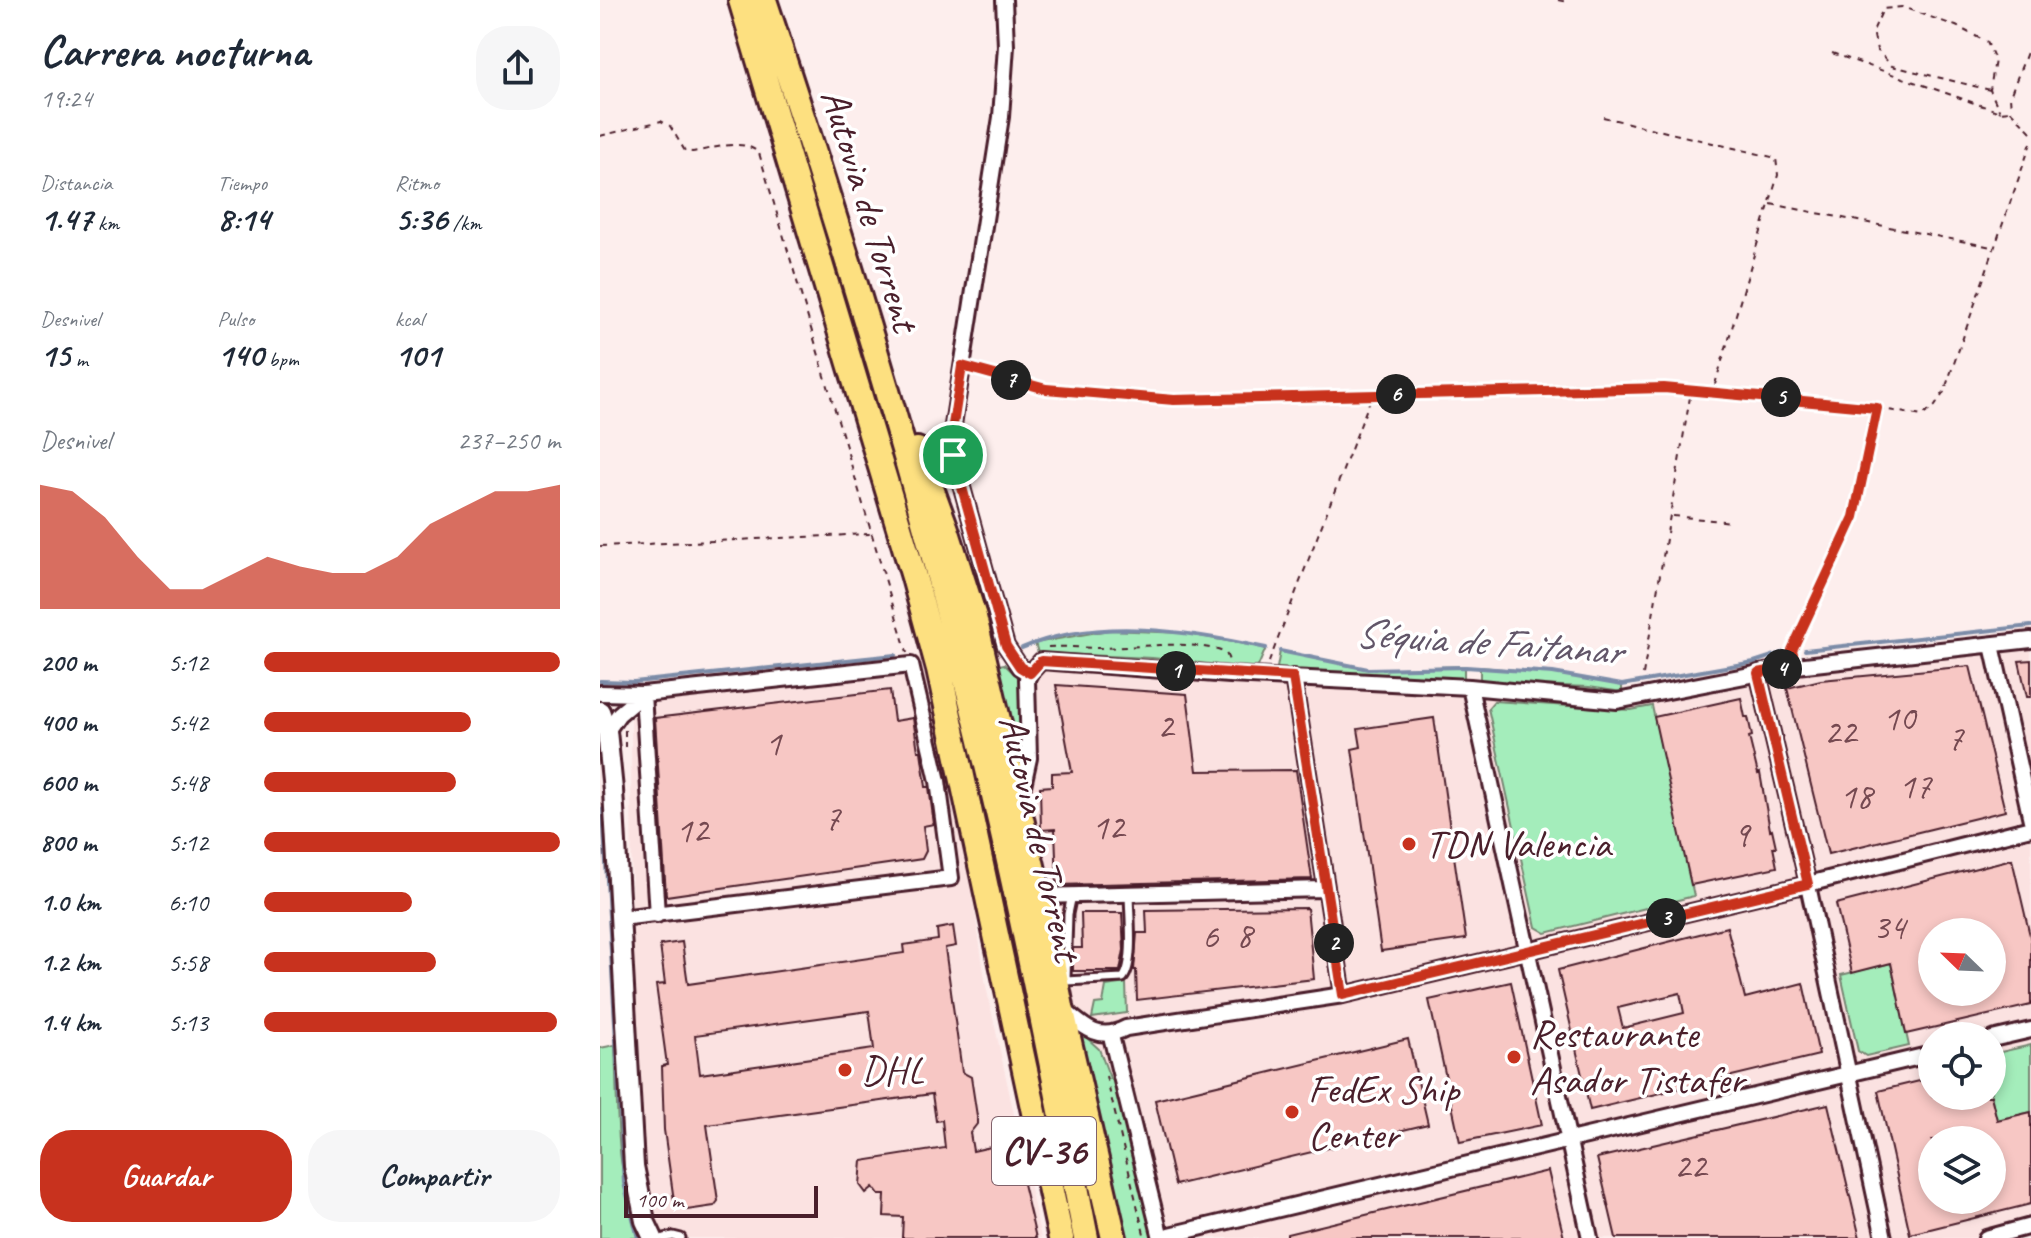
<!DOCTYPE html>
<html lang="es">
<head>
<meta charset="utf-8">
<style>
	:root { --surface:#fff; --page:#f6f6f7; --text:#1f2937; --muted:#747a83; --accent:#c8321e }
	body { margin:0; font-family:Caveat,sans-serif; background:var(--page); color:var(--text); height:100vh; display:flex; flex-direction:column; font-size:30px; white-space:nowrap }
	* { box-sizing:border-box; margin:0 }
	p { font-size:26px; color:var(--muted) }
	.icon { flex:none; width:44px; height:44px; fill:none; stroke:currentColor; stroke-width:2; stroke-linecap:round; stroke-linejoin:round }
	.map { position:relative; flex:1; overflow:hidden }
	.panel { display:flex; flex-direction:column; background:var(--surface); width:600px }
	.panel>* { flex:none }
	.needle { width:52px; rotate:293deg }
	.tools { position:absolute; left:1318px; top:918px; display:grid; gap:16px }
	.tools a { display:grid; place-items:center; width:88px; height:88px; border-radius:50%; background:var(--surface); box-shadow:0 4px 12px #0003; font-size:40px }
	.scale { position:absolute; left:24px; bottom:20px; width:194px; box-sizing:border-box; padding-left:8px; border:4px solid #4a1f2b; border-top:0; font-size:22px; line-height:28px; white-space:nowrap; color:#4a1f2b; -webkit-text-stroke:6px #fff; paint-order:stroke }
	.pin { position:absolute; display:grid; place-items:center; width:68px; height:68px; color:#fff; margin:-34px; border:4px solid #fff; border-radius:50%; box-shadow:0 2px 8px #0007 }
	.km { position:absolute; width:40px; height:40px; margin:-20px; border-radius:50%; background:#222; color:#fff; font-size:22px; line-height:40px; text-align:center }
	.round { display:grid; place-items:center; flex:none; width:84px; height:84px; border-radius:32px; background:var(--page) }
	.head { display:flex; align-items:center; justify-content:space-between; height:136px; padding:0 40px }
	h1 { font-size:44px; font-weight:600; line-height:60px }
	.stats { display:grid; grid-template-columns:repeat(3,1fr); gap:12px; height:136px; padding:8px 40px }
	.stats div { display:grid; align-content:center }
	.stats b { font-size:34px; font-weight:600 }
	.stats small { font-size:22px; font-weight:400 }
	.stats p { font-size:22px }
	.chart { height:224px; padding:16px 40px }
	.chart p { display:flex; justify-content:space-between }
	.chart svg { width:100%; height:144px; margin-top:8px; fill:var(--accent); opacity:.7 }
	.action { display:flex; gap:16px; margin-top:auto; padding:16px 40px }
	.action a { flex:1; height:92px; border-radius:32px; background:var(--accent); color:#fff; font-size:32px; font-weight:600; line-height:92px; text-align:center }
	.action a+a { background:var(--page); color:var(--text) }
	ul { padding:0 40px; list-style:none; font-size:26px }
	li { display:grid; grid-template-columns:128px 96px 1fr; align-items:center; height:60px }
	li i { height:20px; border-radius:10px; background:var(--accent) }
	main { display:flex; flex:1; min-height:0 }
	.map>svg:first-child { display:block }
	.built { fill:#fbe2e1; fill-rule:evenodd }
	.green { fill:#a4edbb; stroke:#778673; stroke-width:2 }
	.lines { fill:none; stroke-linecap:round; stroke-linejoin:round }
	.stream { stroke:#7b8ca8; stroke-width:4 }
	.building { fill:#f7c7c4; stroke:#4a1f2b; stroke-width:2; fill-rule:evenodd }
	.lane-casing { stroke:#4a1f2b; stroke-width:13 }
	.street-casing { stroke:#4a1f2b; stroke-width:20 }
	.secondary-casing { stroke:#4a1f2b; stroke-width:24 }
	.highway-casing { stroke:#4a1f2b; stroke-width:30 }
	.path { stroke:#4a1f2b; stroke-width:2; stroke-dasharray:6 6; stroke-linecap:butt }
	.lane { stroke:#fff; stroke-width:7 }
	.street { stroke:#fff; stroke-width:14 }
	.secondary { stroke:#fff; stroke-width:18 }
	.highway { stroke:#fde080; stroke-width:24 }
	.route-casing { stroke:#fff; stroke-width:16 }
	.route { stroke:#c8321e; stroke-width:10 }
	.poi-dot { fill:#c8321e; stroke:#fff; stroke-width:3 }
	.labels { text-anchor:middle; dominant-baseline:central; stroke-width:7; stroke-linejoin:round; paint-order:stroke }
	.number-label { font-size:36px; fill:#754951 }
	.shield { fill:#fff; stroke:#80626b; stroke-width:2 }
	.shield-label { font-size:38px; font-weight:bold; fill:#4a1f2b }
	.street-label { font-size:40px; fill:#4a1f2b; stroke:#fff }
	.poi-label { font-size:40px; fill:#4a1f2b; stroke:#fff; text-anchor:start }
	.water-label { font-size:42px; font-style:italic; fill:#625669; stroke:#fff }
</style>
</head>
<body>
<main>
<section class="panel">
<div class="head"><div><h1>Carrera nocturna</h1><p>19:24</p></div><a class="round"><svg class="icon" aria-label="share" viewBox="0 0 24 24"><path d="M12 15V3M7 8l5-5 5 5M5 13v7h14v-7"/></svg></a></div>
<div class="stats">
<div><p>Distancia</p><b>1.47<small> km</small></b></div>
<div><p>Tiempo</p><b>8:14</b></div>
<div><p>Ritmo</p><b>5:36<small> /km</small></b></div>
</div>
<div class="stats">
<div><p>Desnivel</p><b>15<small> m</small></b></div>
<div><p>Pulso</p><b>140<small> bpm</small></b></div>
<div><p>kcal</p><b>101</b></div>
</div>
<div class="chart"><p><span>Desnivel</span>237–250 m</p>
<svg viewBox="0 0 160 44" preserveAspectRatio="none"><path d="M0 44V6L10 8L20 16L30 28L40 38L50 38L60 33L70 28L80 31L90 33L100 33L110 28L120 18L130 13L140 8L150 8L160 6V44z"/></svg>
</div>
<ul>
<li><b>200 m</b>5:12<i style="width:100%"></i></li>
<li><b>400 m</b>5:42<i style="width:70%"></i></li>
<li><b>600 m</b>5:48<i style="width:65%"></i></li>
<li><b>800 m</b>5:12<i style="width:100%"></i></li>
<li><b>1.0 km</b>6:10<i style="width:50%"></i></li>
<li><b>1.2 km</b>5:58<i style="width:58%"></i></li>
<li><b>1.4 km</b>5:13<i style="width:99%"></i></li>
</ul>
<div class="action"><a>Guardar</a><a>Compartir</a></div>
</section>
<div class="map">
<svg width="1431" height="1238" viewBox="0 0 1431 1238">
	<rect width="100%" height="100%" fill="#fdeeed"/>
	<filter id="ink" filterUnits="userSpaceOnUse"><feTurbulence type="fractalNoise" baseFrequency=".0125" numOctaves="2"/><feDisplacementMap in="SourceGraphic" scale="16" xChannelSelector="R" yChannelSelector="G"/><feConvolveMatrix kernelMatrix="1 2 1 2 8 2 1 2 1" color-interpolation-filters="sRGB"/></filter>
	<g filter="url(#ink)">
		<!-- built -->
		<path class="built" d="M 1431,628 L 1431,1238 L 554,1238 L 517,1084 L 510,1078 L 499,1049 L 475,1027 L 450,922 L 426,777 L 427,679 L 441,661 L 630,675 L 989,687 L 1022,692 L 1191,662 L 1302,649 ZM 1332,932 L 1392,932 L 1392,992 L 1332,992 ZM 1332,1036 L 1392,1036 L 1392,1096 L 1332,1096 ZM 1332,1140 L 1392,1140 L 1392,1200 L 1332,1200 Z
			M 322,656 L 371,885 L 386,986 L 441,1238 L 61,1238 L 45,1195 L 32,1035 L 31,689 Z"/>
		<!-- green -->
		<path class="green" d="M 509,630 L 583,633 L 666,648 L 657,669 L 552,658 L 438,653 L 435,643 Z
			M 680,651 L 768,669 L 864,666 L 864,680 L 752,675 L 677,668 Z
			M 404,664 L 419,678 L 423,735 L 417,759 L 393,666 Z
			M 880,667 L 953,673 L 1022,685 L 1022,692 L 989,687 L 880,683 Z
			M 894,701 L 1031,710 L 1052,706 L 1094,896 L 946,933 L 936,927 L 888,708 Z
			M 1291,963 L 1309,1046 L 1266,1056 L 1258,1051 L 1241,975 Z
			M 526,983 L 527,1013 L 492,1018 L 495,1004 L 503,1003 L 506,986 Z
			M 475,1027 L 499,1049 L 510,1078 L 517,1084 L 554,1238 L 521,1238 Z
			M 15,1045 C 18,1109 14,1180 43,1238 L 0,1238 L 0,1048 Z
			M 1431,1045 L 1431,1112 L 1397,1120 L 1391,1096 L 1392,1054 Z"/>
		<g class="lines">
			<!-- stream -->
			<path class="stream" d="M 422,648 C 498,616 588,631 666,648
				M 1205,650 L 1431,626
				M 680,651 L 768,669 L 866,667 L 953,673 L 1022,685 L 1154,662 L 1188,651
				M 0,681 L 34,682 L 295,655
				M 3,809 L 24,1183 L 38,1238"/>
		</g>
		<!-- building -->
		<path class="building" d="M 1431,660 L 1431,697 L 1427,697 L 1419,661 Z
			M 1370,666 L 1405,811 L 1228,854 L 1187,688 L 1221,680 Z
			M 456,685 L 587,694 L 597,771 L 696,770 L 712,879 L 457,885 L 455,829 L 441,830 L 440,787 L 452,786 L 452,773 L 472,772 Z
			M 290,690 L 294,721 L 313,718 L 318,751 L 321,751 L 326,787 L 329,787 L 334,824 L 323,826 L 326,851 L 322,859 L 66,896 L 55,718 Z
			M 1141,698 L 1145,717 L 1148,717 L 1152,736 L 1149,737 L 1158,774 L 1160,773 L 1170,830 L 1172,829 L 1176,847 L 1173,847 L 1177,867 L 1091,885 L 1054,717 Z
			M 834,718 L 866,939 L 781,951 L 752,749 L 761,747 L 758,729 Z
			M 1412,859 L 1431,940 L 1431,1005 L 1306,1034 L 1291,963 L 1252,973 L 1236,904 ZM 1332,932 L 1392,932 L 1392,992 L 1332,992 Z
			M 707,908 L 714,979 L 537,1000 L 536,970 L 534,970 L 537,933 L 547,933 L 546,910 Z
			M 481,913 L 522,913 L 524,950 L 520,971 L 473,971 L 473,948 L 482,948 Z
			M 353,926 L 356,946 L 345,948 L 362,1072 L 371,1077 L 377,1116 L 377,1124 L 370,1133 L 373,1151 L 413,1142 L 436,1238 L 302,1238 L 303,1217 L 284,1216 L 285,1195 L 279,1195 L 273,1187 L 266,1193 L 260,1185 L 262,1161 L 345,1148 L 342,1120 L 336,1121 L 332,1094 L 107,1125 L 118,1201 L 114,1206 L 87,1210 L 74,1201 L 64,1130 L 62,1066 L 67,1065 L 56,985 L 65,984 L 60,945 L 82,942 L 88,984 L 304,953 L 303,945 L 338,940 L 337,929 ZM 269,1011 L 274,1049 L 100,1074 L 95,1035 Z
			M 1127,927 L 1145,998 L 1203,983 L 1219,1055 L 990,1110 L 958,970 ZM 1080,993 L 1084,1013 L 1023,1028 L 1018,1008 Z
			M 911,982 L 942,1125 L 860,1142 L 829,1000 Z
			M 808,1039 L 828,1124 L 575,1185 L 555,1100 Z
			M 1332,1078 L 1332,1096 L 1391,1096 L 1397,1120 L 1431,1112 L 1431,1204 L 1310,1234 L 1278,1091 ZM 1332,1140 L 1392,1140 L 1392,1200 L 1332,1200 Z
			M 1228,1104 L 1260,1238 L 1016,1238 L 997,1158 Z
			M 948,1171 L 964,1238 L 687,1238 L 687,1234 Z"/>
		<g class="lines">
			<defs>
				<path id="lane" d="M 466,978 L 468,914 L 472,895
					M 466,981 L 523,978 C 535,964 529,913 529,893
					M 64,1238 L 73,1236 L 81,1238"/>
				<path id="street" d="M 404,0 L 406,46 L 401,117 L 353,425 L 353,455 L 406,646 L 420,667 L 430,673
					M 1392,645 L 1431,820
					M 430,673 L 441,661 L 630,675 L 870,687 L 1017,701 L 1196,666 L 1431,640
					M 1158,673 L 1204,867 L 1284,1238
					M 693,677 L 743,995
					M 870,687 L 990,1238
					M 0,693 L 43,694 L 311,665 L 338,781 L 351,878 L 21,918
					M 43,694 L 57,915
					M 7,731 L 19,714 L 43,694
					M 420,799 L 429,758 L 427,679 L 430,673
					M 439,896 L 725,889
					M 464,1010 C 485,1028 499,1042 526,1028 L 743,995 L 1208,884 L 1431,828
					M 511,1036 L 561,1238
					M 1392,1039 L 1431,1030
					M 561,1237 L 1332,1054
					M 1386,1238 L 1431,1226"/>
				<path id="secondary" d="M 0,711 L 7,731 L 13,790 L 34,1166 L 45,1221 L 53,1238"/>
				<path id="highway" d="M 141,0 L 314,577 L 339,669 L 461,1238
					M 164,0 C 249,256 328,515 390,778 C 426,930 456,1085 486,1238
					M 317,450 L 346,529 L 374,617 L 439,896 L 461,1007 L 514,1238"/>
			</defs>
			<!-- lane casing -->
			<use href="#lane" class="lane-casing"/>
			<!-- street casing -->
			<use href="#street" class="street-casing"/>
			<!-- secondary casing -->
			<use href="#secondary" class="secondary-casing"/>
			<!-- highway casing -->
			<use href="#highway" class="highway-casing"/>
			<!-- path -->
			<path class="path" d="M 958,0 L 967,2
				M 1431,42 L 1410,96 L 1411,111 L 1431,132
				M 1232,53 L 1400,112 L 1411,111
				M 1390,90 L 1292,66 L 1277,50 L 1273,31 L 1283,9 L 1302,7 L 1356,26 L 1387,42 L 1395,60 L 1390,90 L 1400,112
				M 1003,117 L 1176,158 L 1178,175 L 1113,391
				M 0,136 L 61,121 L 70,126 L 85,151 L 92,152 C 114,149 142,137 159,153 L 307,653
				M 1171,204 L 1392,247
				M 375,369 L 446,389 L 574,400 L 1064,388 L 1277,408 L 1254,517 L 1192,650 L 1193,654
				M 1278,408 L 1322,416 L 1335,406 L 1344,392 L 1431,143
				M 1073,516 L 1132,522
				M 0,546 L 271,534
				M 448,647 C 465,646 482,648 499,648 C 537,648 589,638 626,653 L 630,663
				M 669,662 L 772,395
				M 1043,675 L 1091,391
				M 25,730 L 25,747
				M 506,1076 L 545,1238"/>
			<!-- lane -->
			<use href="#lane" class="lane"/>
			<!-- street -->
			<use href="#street" class="street"/>
			<!-- secondary -->
			<use href="#secondary" class="secondary"/>
			<!-- highway -->
			<use href="#highway" class="highway"/>
		</g>
	</g>
	<g class="lines" filter="url(#ink)">
		<defs>
			<path id="route" d="M 362,366 L 446,389 L 574,400 L 1064,388 L 1277,408 L 1254,517 L 1192,650 L 1196,666 L 1158,673 L 1208,884 L 743,995 L 693,677 L 441,661 L 430,673 L 420,667 L 406,646 L 353,455 L 353,425 Z"/>
		</defs>
		<!-- route casing -->
		<use href="#route" class="route-casing"/>
		<!-- route -->
		<use href="#route" class="route"/>
	</g>
	<!-- markers -->
	<g class="poi-dot">
		<circle cx="809" cy="844" r="8"/>
		<circle cx="914" cy="1057" r="8"/>
		<circle cx="245" cy="1070" r="8"/>
		<circle cx="692" cy="1112" r="8"/>
	</g>
	<g class="labels">
		<!-- number labels -->
		<g class="number-label">
			<text x="1299" y="718">10</text>
			<text x="565" y="726">2</text>
			<text x="1240" y="732">22</text>
			<text x="1355" y="738">7</text>
			<text x="173" y="743">1</text>
			<text x="1315" y="786">17</text>
			<text x="1256" y="796">18</text>
			<text x="232" y="818">7</text>
			<text x="508" y="827">12</text>
			<text x="92" y="830">12</text>
			<text x="1141" y="834">9</text>
			<text x="1289" y="927">34</text>
			<text x="644" y="935">8</text>
			<text x="610" y="936">6</text>
			<text x="1090" y="1166">22</text>
		</g>
		<!-- shield labels -->
		<rect class="shield" x="392" y="1117" width="104" height="68" rx="6"/>
		<g class="shield-label">
			<text x="444" y="1151">CV-36</text>
		</g>
		<!-- street labels -->
		<g class="street-label">
			<text transform="translate(270 210) rotate(73)">Autovia de Torrent</text>
			<text transform="translate(440 838) rotate(77)">Autovia de Torrent</text>
		</g>
		<!-- poi labels -->
		<g class="poi-label">
			<text x="825" y="844">TDN Valencia</text>
			<text x="930" y="1034">Restaurante<tspan x="930" dy="46">Asador Tistafer</tspan></text>
			<text x="261" y="1070">DHL</text>
			<text x="708" y="1089">FedEx Ship<tspan x="708" dy="46">Center</tspan></text>
		</g>
		<!-- water labels -->
		<g class="water-label">
			<text transform="translate(888 642) rotate(4)">Séquia de Faitanar</text>
		</g>
	</g>
</svg>
<div class="tools">
<a><svg class="needle" viewBox="-14 -14 28 28"><path d="M0-13l5 13h-10z" fill="#e53935"/><path d="M0 13l5-13h-10z" fill="#747a83"/></svg></a>
<a><svg class="icon" aria-label="locate" viewBox="0 0 24 24"><circle cx="12" cy="12" r="6"/><path d="M12 2v4M12 18v4M2 12h4M18 12h4"/></svg></a>
<a><svg class="icon" aria-label="layers" viewBox="0 0 24 24"><path d="M12 4l9 5-9 5-9-5zM3 14l9 5 9-5"/></svg></a>
</div>
<div class="scale">100 m</div>
<div class="pin" style="left:353px;top:455px;background:#1e9e55"><svg class="icon" aria-label="arrive" viewBox="0 0 24 24"><path d="M6 21V4h12l-3 4 3 4H6"/></svg></div>
<b class="km" style="left:576px;top:671px">1</b>
<b class="km" style="left:734px;top:943px">2</b>
<b class="km" style="left:1066px;top:918px">3</b>
<b class="km" style="left:1182px;top:669px">4</b>
<b class="km" style="left:1181px;top:397px">5</b>
<b class="km" style="left:796px;top:394px">6</b>
<b class="km" style="left:411px;top:380px">7</b>
</div>
</main>
</body>
</html>
